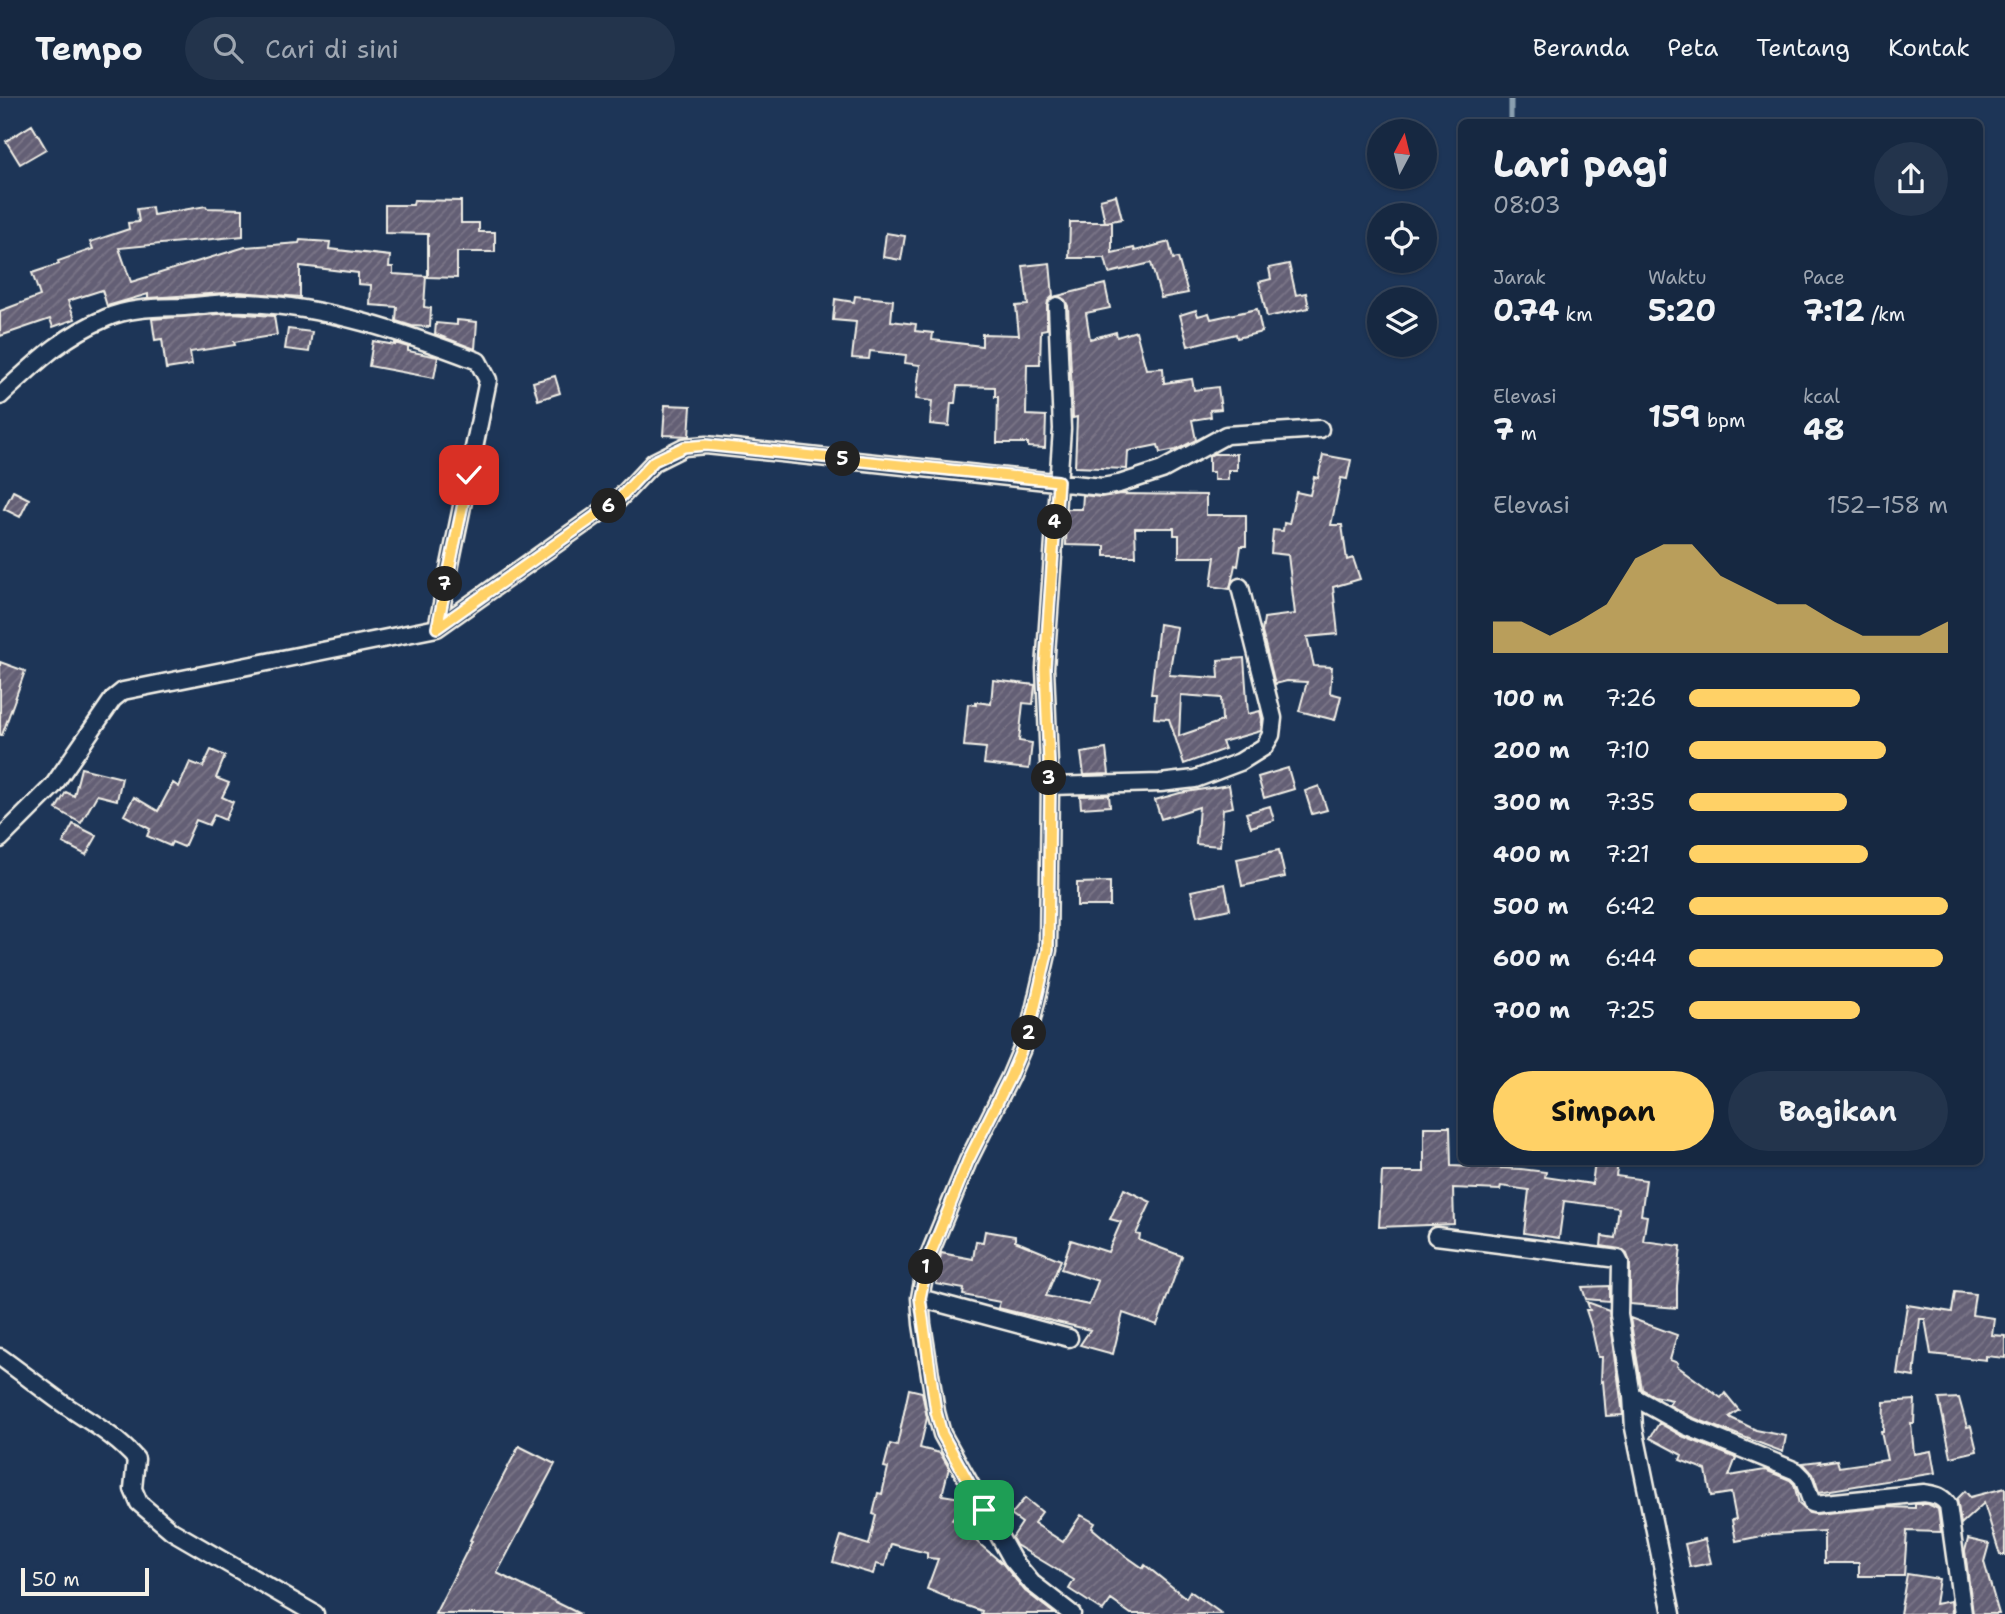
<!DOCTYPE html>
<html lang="id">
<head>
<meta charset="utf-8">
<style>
	:root { --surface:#162841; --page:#23344c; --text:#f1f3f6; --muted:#9ea6b1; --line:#35445a; --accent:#ffd166 }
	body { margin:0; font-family:"Shantell Sans",sans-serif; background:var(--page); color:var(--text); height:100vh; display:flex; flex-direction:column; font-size:26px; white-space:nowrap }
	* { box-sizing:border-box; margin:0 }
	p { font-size:23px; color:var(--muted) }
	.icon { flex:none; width:38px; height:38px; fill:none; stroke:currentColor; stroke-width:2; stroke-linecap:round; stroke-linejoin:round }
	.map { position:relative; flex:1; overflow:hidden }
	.sheet { position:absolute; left:1458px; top:21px; width:525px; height:1046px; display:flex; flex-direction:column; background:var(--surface); border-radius:10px; box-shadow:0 2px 5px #0004,0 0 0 2px var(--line) }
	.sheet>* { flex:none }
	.needle { width:46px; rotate:7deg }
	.tools { position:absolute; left:1367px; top:21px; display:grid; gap:14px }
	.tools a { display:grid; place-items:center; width:70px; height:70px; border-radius:50%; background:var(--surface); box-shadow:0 2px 5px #0004,0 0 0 2px var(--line); font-size:35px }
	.scale { position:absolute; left:21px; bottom:18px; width:128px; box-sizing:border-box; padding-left:7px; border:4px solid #f4f1e8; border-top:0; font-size:19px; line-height:24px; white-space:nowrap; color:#f4f1e8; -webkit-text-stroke:5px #1d3557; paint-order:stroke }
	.pin { position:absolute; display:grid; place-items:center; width:60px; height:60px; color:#fff; margin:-30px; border-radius:14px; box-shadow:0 4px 10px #0006 }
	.km { position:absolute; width:35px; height:35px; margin:-18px; border-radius:50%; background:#222; color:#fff; font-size:19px; line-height:35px; text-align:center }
	.round { display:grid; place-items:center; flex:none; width:74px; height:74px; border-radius:37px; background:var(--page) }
	.summary { display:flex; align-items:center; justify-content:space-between; height:119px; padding:0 35px }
	h1 { font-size:38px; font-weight:700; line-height:52px }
	.metrics { display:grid; grid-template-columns:repeat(3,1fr); gap:10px; height:119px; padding:7px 35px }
	.metrics div { display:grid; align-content:center }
	.metrics b { font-size:30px; font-weight:700 }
	.metrics small { font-size:19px; font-weight:400 }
	.metrics p { font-size:19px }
	.chart { height:196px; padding:14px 35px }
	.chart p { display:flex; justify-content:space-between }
	.chart svg { width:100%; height:126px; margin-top:7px; fill:var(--accent); opacity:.7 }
	.button { display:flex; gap:14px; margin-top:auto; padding:14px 35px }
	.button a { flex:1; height:80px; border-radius:42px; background:var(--accent); color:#111; font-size:28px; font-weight:700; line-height:80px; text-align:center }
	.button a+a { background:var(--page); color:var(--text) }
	ul { padding:0 35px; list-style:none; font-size:23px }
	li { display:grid; grid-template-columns:112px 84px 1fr; align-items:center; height:52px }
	li i { height:18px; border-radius:9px; background:var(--accent) }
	header { display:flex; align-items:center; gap:42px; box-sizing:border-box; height:98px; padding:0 35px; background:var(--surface); border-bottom:2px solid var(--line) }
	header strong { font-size:33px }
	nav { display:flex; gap:38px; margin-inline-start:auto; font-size:24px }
	.search { width:490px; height:63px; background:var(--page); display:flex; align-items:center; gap:18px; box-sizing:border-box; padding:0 24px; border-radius:38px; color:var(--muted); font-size:26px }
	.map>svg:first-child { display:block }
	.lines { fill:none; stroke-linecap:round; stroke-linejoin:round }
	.stream { stroke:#8a9fb0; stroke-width:5 }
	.building { fill:url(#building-hatch); stroke:#f4f1e8; stroke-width:2; fill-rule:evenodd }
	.minor-casing { stroke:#f4f1e8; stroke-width:21 }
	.minor { stroke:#1d3557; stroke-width:16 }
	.route-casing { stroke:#fff; stroke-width:14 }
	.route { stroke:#ffd166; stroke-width:9 }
</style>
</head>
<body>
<header>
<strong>Tempo</strong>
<div class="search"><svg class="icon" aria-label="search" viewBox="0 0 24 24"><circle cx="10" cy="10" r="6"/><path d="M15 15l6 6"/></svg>Cari di sini</div>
<nav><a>Beranda</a><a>Peta</a><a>Tentang</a><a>Kontak</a></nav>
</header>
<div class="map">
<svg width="2005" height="1516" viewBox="0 0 2005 1516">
	<defs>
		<pattern id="building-hatch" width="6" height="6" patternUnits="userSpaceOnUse" patternTransform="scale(1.75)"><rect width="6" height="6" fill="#645f74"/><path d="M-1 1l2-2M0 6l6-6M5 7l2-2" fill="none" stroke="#7b7688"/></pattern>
	</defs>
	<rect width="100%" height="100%" fill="#1d3557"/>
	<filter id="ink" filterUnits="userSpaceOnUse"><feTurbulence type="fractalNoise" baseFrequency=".0143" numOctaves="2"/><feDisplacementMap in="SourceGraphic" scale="14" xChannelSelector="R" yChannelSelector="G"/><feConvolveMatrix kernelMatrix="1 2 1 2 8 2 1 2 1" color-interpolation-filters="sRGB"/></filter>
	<g filter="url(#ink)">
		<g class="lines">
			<!-- stream -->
			<path class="stream" d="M 1511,24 L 1511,0"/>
		</g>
		<!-- building -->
		<path class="building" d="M 32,27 L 46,51 L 20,66 L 6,43 Z
			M 1116,97 L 1122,121 L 1106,124 L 1112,124 L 1112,155 L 1134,150 L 1135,153 L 1169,144 L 1173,161 L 1178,160 L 1188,195 L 1161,200 L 1151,165 L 1109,175 L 1105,160 L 1069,160 L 1070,124 L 1105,124 L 1100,101 Z
			M 414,102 L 461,103 L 461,125 L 479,125 L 479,134 L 495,134 L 495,154 L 457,154 L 457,180 L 428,179 L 428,136 L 385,135 L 385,107 L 413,107 Z
			M 206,108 L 207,110 L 243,111 L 243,138 L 119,150 L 131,184 L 245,149 L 299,145 L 300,142 L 330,144 L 329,151 L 390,158 L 389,169 L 393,169 L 393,176 L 426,178 L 424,209 L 431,210 L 430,229 L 412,228 L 396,223 L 397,209 L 370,207 L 371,187 L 358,186 L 358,175 L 300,168 L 300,199 L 239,194 L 148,200 L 148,196 L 107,208 L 102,192 L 68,203 L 75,221 L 53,229 L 50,221 L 0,238 L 0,213 L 40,198 L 32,175 L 59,166 L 58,163 L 93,151 L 90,144 L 129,131 L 128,125 L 139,124 L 137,111 L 152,109 L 153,117 Z
			M 886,135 L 905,138 L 901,162 L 883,159 Z
			M 1050,165 L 1053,198 L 1048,203 L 1047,208 L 1047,231 L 1041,232 L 1040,266 L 1027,266 L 1026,317 L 1046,318 L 1045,350 L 1028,349 L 1028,345 L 997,345 L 998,299 L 995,299 L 995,289 L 957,288 L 955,305 L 951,305 L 949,328 L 930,326 L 932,303 L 916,301 L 920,267 L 905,265 L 906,257 L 870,253 L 869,261 L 852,260 L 856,224 L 833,222 L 835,201 L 854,204 L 855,198 L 893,202 L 891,223 L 916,226 L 915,233 L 933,235 L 932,242 L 982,248 L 982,236 L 1019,237 L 1016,208 L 1028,207 L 1023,168 Z
			M 1289,166 L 1296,197 L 1306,195 L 1309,210 L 1267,219 L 1259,184 L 1271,181 L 1269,170 Z
			M 1105,186 L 1110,210 L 1086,215 L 1090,241 L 1116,234 L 1117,239 L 1136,233 L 1146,271 L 1163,270 L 1164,285 L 1192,281 L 1194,292 L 1218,289 L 1221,311 L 1210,312 L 1211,319 L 1192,322 L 1196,342 L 1176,352 L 1160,355 L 1158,347 L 1128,353 L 1127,371 L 1075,369 L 1077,319 L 1073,320 L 1068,208 L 1065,202 L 1057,198 Z
			M 1257,211 L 1262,234 L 1237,240 L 1236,236 L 1188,248 L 1180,217 L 1196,212 L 1198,218 L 1209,215 L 1211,221 Z
			M 232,215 L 274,218 L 277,237 L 234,244 L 235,247 L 190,254 L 192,267 L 166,271 L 162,241 L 155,242 L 152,221 Z
			M 457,222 L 477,224 L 475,251 L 435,236 L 436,225 L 457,227 Z
			M 288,231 L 312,234 L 309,254 L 285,251 Z
			M 373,243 L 395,247 L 395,245 L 408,249 L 408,253 L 438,259 L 434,280 L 369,268 Z
			M 555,278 L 560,295 L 538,302 L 533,284 Z
			M 665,307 L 691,308 L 689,338 L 663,337 Z
			M 1213,356 L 1237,356 L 1237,372 L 1228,372 L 1228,382 L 1214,382 L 1214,374 L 1209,374 L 1209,358 Z
			M 1323,357 L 1351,362 L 1347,381 L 1341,380 L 1331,427 L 1342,427 L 1347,462 L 1353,460 L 1360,481 L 1333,489 L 1338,536 L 1307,539 L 1314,568 L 1332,569 L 1330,595 L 1341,598 L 1335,622 L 1299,613 L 1307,584 L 1287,583 L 1275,586 L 1262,534 L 1264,520 L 1295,516 L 1288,457 L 1271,455 L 1273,432 L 1283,433 L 1284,425 L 1289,426 L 1296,394 L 1310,397 L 1314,379 L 1318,380 Z
			M 13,393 L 29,401 L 20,419 L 4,411 Z
			M 1121,396 L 1206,397 L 1206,417 L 1246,417 L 1246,448 L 1241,448 L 1238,468 L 1235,467 L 1230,491 L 1211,488 L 1215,459 L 1179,459 L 1179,437 L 1174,437 L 1174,430 L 1135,430 L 1136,458 L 1105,458 L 1105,448 L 1066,447 L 1067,411 L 1082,411 L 1083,397 L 1101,399 Z
			M 1159,526 L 1177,529 L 1169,577 L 1219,580 L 1218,562 L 1244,560 L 1248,616 L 1260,613 L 1262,621 L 1261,633 L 1222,644 L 1225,651 L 1184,666 L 1169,621 L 1154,620 L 1156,596 L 1151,596 ZM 1181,597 L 1221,600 L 1222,623 L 1179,638 Z
			M 0,564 L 25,573 L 2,637 L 0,637 Z
			M 993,582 L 1035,587 L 1033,606 L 1023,605 L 1019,643 L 1032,645 L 1029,671 L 984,666 L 986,650 L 964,648 L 968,606 L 976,607 L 976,604 L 991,606 Z
			M 1106,651 L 1109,676 L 1084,677 L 1081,655 Z
			M 211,652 L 225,658 L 216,680 L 229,685 L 222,699 L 233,704 L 225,722 L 214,717 L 209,727 L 196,722 L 184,749 L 172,744 L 170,748 L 147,738 L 150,731 L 124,717 L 134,699 L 158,713 L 173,685 L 179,689 L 190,664 L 203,669 Z
			M 81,670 L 122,680 L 117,702 L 97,697 L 81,725 L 56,711 L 66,694 L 74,698 Z
			M 1288,670 L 1294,691 L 1264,700 L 1258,679 Z
			M 1229,687 L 1233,709 L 1223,711 L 1220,748 L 1196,746 L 1199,709 L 1161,721 L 1155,702 L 1180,695 Z
			M 1319,688 L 1327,712 L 1312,716 L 1305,693 Z
			M 1109,697 L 1110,708 L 1081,710 L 1080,698 Z
			M 1270,708 L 1274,722 L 1251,729 L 1246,715 Z
			M 73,726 L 97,738 L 86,757 L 63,745 Z
			M 1279,752 L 1285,779 L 1242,788 L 1237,761 Z
			M 1110,784 L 1110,808 L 1077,808 L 1077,785 Z
			M 1225,786 L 1230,811 L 1197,818 L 1191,793 Z
			M 1424,1029 L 1450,1029 L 1451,1068 L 1521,1071 L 1546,1074 L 1545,1079 L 1592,1086 L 1595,1064 L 1600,1064 L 1618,1066 L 1616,1078 L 1646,1082 L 1641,1117 L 1647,1118 L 1643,1143 L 1681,1148 L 1677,1188 L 1677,1210 L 1630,1206 L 1630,1165 L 1627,1156 L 1620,1151 L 1601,1148 L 1602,1138 L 1615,1140 L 1619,1110 L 1564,1103 L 1559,1140 L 1524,1135 L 1529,1092 L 1501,1088 L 1500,1092 L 1453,1090 L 1454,1126 L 1379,1129 L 1382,1074 L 1424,1074 Z
			M 1124,1091 L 1151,1104 L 1136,1136 L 1140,1137 L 1139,1142 L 1182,1158 L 1157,1227 L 1123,1215 L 1113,1256 L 1080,1247 L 1090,1232 L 998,1210 L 1000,1204 L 963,1197 L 964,1191 L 936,1186 L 941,1155 L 973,1161 L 976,1143 L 983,1144 L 985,1133 L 1015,1138 L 1015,1143 L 1061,1162 L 1046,1198 L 1089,1207 L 1098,1183 L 1061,1171 L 1071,1142 L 1108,1154 L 1121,1124 L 1110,1121 Z
			M 1609,1188 L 1609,1203 L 1586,1201 L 1582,1189 Z
			M 1955,1194 L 1975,1196 L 1972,1217 L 1994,1220 L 1992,1237 L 2005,1238 L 2005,1260 L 1986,1258 L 1986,1262 L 1931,1256 L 1925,1221 L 1920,1221 L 1914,1279 L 1897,1276 L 1907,1207 L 1952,1214 Z
			M 1587,1204 L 1609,1212 L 1623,1317 L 1606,1318 L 1603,1283 L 1601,1284 L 1602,1259 L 1598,1259 L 1591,1227 L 1586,1212 L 1590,1212 Z
			M 1630,1220 L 1677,1237 L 1670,1262 L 1678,1265 L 1677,1268 L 1721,1300 L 1725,1295 L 1739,1312 L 1729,1319 L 1756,1332 L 1786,1338 L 1783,1354 L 1691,1319 L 1669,1307 L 1672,1302 L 1654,1298 L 1642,1291 Z
			M 909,1291 L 922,1294 L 927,1320 L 920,1350 L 940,1355 L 949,1370 L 942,1397 L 967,1401 L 952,1421 L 966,1434 L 965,1441 L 976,1443 L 1003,1466 L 1025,1493 L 1055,1516 L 981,1516 L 982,1513 L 949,1502 L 949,1500 L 927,1491 L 938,1461 L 927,1460 L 927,1455 L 891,1446 L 885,1468 L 876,1466 L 873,1476 L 833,1464 L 841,1438 L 869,1447 L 876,1417 L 873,1416 L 878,1395 L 882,1396 L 888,1370 L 884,1369 L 890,1346 L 897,1348 Z
			M 1959,1300 L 1967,1329 L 1971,1328 L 1977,1353 L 1951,1359 L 1939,1301 Z
			M 1915,1302 L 1914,1325 L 1911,1325 L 1914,1356 L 1931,1353 L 1935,1375 L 1819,1394 L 1813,1376 L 1803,1365 L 1820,1363 L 1819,1365 L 1837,1362 L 1839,1369 L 1887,1362 L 1881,1334 L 1883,1334 L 1884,1304 Z
			M 1659,1325 L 1682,1338 L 1736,1360 L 1729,1378 L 1765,1372 L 1790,1382 L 1794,1386 L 1799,1406 L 1809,1415 L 1816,1416 L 1888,1409 L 1915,1410 L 1915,1406 L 1928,1406 L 1938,1411 L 1941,1434 L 1907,1433 L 1904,1478 L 1859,1478 L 1859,1465 L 1824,1465 L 1824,1433 L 1772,1436 L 1736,1443 L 1732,1422 L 1736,1421 L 1731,1395 L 1711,1398 L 1706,1372 L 1680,1362 L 1682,1357 L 1650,1340 Z
			M 519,1348 L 555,1366 L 497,1475 L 580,1516 L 435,1516 L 472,1443 L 470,1442 Z
			M 2005,1390 L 2005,1457 L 2000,1457 L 1984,1405 L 1961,1426 L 1957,1401 L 1965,1393 L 1970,1399 Z
			M 1025,1400 L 1042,1414 L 1034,1425 L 1063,1444 L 1081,1417 L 1095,1425 L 1092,1430 L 1123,1456 L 1143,1470 L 1145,1467 L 1186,1500 L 1190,1493 L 1222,1516 L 1131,1516 L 1111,1502 L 1103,1513 L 1069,1491 L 1074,1482 L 1016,1447 L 1012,1440 L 1022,1425 L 1011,1417 Z
			M 1705,1441 L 1711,1465 L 1690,1469 L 1685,1446 Z
			M 1968,1441 L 1989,1446 L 1984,1464 L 1999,1516 L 1973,1516 L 1965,1453 Z
			M 1907,1476 L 1939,1481 L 1935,1506 L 1951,1503 L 1952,1516 L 1900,1516 Z"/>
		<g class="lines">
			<defs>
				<path id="minor" d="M 1057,208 L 1062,331 L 1045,570 L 1050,688 L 1048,852 L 1029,934 L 1010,979 L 968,1063 L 927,1162 L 920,1200 L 922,1226 L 936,1314 L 942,1336 L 1012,1461 L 1032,1485 L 1072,1516
					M 0,298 C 35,266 61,239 106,220 C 131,209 157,210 184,209 C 205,207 226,204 247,205 C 326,208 405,235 478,263 L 488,282 L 437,530
					M 1050,688 L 1160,685 L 1195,681 L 1240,664 L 1264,649 L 1271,637 L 1273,620 L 1240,489
					M 0,741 L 53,688 L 113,601 L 123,593 L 437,530 L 618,402 L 654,364 L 684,349 L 706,347 L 1102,389 L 1119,386 L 1162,372 L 1226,337 L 1320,331
					M 1436,1138 L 1618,1161 L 1620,1165 L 1619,1217 L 1632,1298 L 1634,1330 L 1672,1516
					M 920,1200 L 1069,1240
					M 0,1259 C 21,1274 41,1290 62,1305 C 88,1323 115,1337 136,1361 L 133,1391 L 139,1405 L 172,1433 L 315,1516
					M 1632,1298 L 1686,1328 L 1796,1373 L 1803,1380 L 1812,1405 L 1815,1406 L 1924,1395 C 1935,1397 1941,1397 1948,1407 L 1963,1516"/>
			</defs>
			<!-- minor casing -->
			<use href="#minor" class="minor-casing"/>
			<!-- minor -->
			<use href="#minor" class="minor"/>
		</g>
	</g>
	<g class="lines" filter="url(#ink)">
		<defs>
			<path id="route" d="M 469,377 L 437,530 L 618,402 L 654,363 L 684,349 L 706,347 L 1058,383 L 1045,570 L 1050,688 L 1048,852 L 1029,934 L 1010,979 L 968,1063 L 928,1162 L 920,1200 L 936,1314 L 942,1336 L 984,1412"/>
		</defs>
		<!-- route casing -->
		<use href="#route" class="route-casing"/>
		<!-- route -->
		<use href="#route" class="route"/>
	</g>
</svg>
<div class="tools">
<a><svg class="needle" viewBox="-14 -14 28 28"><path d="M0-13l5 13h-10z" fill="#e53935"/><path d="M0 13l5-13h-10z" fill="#9ea6b1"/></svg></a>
<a><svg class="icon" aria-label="locate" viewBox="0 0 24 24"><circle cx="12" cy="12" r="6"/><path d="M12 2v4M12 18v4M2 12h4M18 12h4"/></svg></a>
<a><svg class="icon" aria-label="layers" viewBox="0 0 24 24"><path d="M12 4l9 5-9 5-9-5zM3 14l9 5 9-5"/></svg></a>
</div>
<div class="scale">50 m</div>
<div class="pin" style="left:984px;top:1412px;background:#1e9e55"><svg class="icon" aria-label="arrive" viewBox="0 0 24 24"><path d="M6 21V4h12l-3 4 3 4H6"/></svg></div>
<div class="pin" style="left:469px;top:377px;background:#d93025"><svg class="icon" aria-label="check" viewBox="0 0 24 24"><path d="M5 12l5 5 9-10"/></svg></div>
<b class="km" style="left:926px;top:1169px">1</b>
<b class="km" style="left:1029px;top:935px">2</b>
<b class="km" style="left:1049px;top:680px">3</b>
<b class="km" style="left:1055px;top:424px">4</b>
<b class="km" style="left:843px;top:361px">5</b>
<b class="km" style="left:609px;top:408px">6</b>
<b class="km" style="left:445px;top:486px">7</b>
<section class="sheet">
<div class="summary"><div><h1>Lari pagi</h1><p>08:03</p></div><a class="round"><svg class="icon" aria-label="share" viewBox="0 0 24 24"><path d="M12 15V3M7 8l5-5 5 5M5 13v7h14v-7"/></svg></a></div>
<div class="metrics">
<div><p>Jarak</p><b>0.74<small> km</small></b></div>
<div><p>Waktu</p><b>5:20</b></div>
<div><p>Pace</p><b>7:12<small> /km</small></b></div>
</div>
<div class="metrics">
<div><p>Elevasi</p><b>7<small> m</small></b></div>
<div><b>159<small> bpm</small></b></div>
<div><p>kcal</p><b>48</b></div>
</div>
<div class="chart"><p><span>Elevasi</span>152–158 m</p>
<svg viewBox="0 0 160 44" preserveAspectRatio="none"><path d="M0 44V33L10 33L20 38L30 33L40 27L50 11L60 6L70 6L80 17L90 22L100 27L110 27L120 33L130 38L140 38L150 38L160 33V44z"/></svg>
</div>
<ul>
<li><b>100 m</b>7:26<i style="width:66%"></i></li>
<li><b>200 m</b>7:10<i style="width:76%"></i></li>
<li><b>300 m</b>7:35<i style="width:61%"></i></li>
<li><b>400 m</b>7:21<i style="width:69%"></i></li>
<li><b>500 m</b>6:42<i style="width:100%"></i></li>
<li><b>600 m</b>6:44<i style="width:98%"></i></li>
<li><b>700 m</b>7:25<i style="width:66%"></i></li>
</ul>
<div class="button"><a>Simpan</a><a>Bagikan</a></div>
</section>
</div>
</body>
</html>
